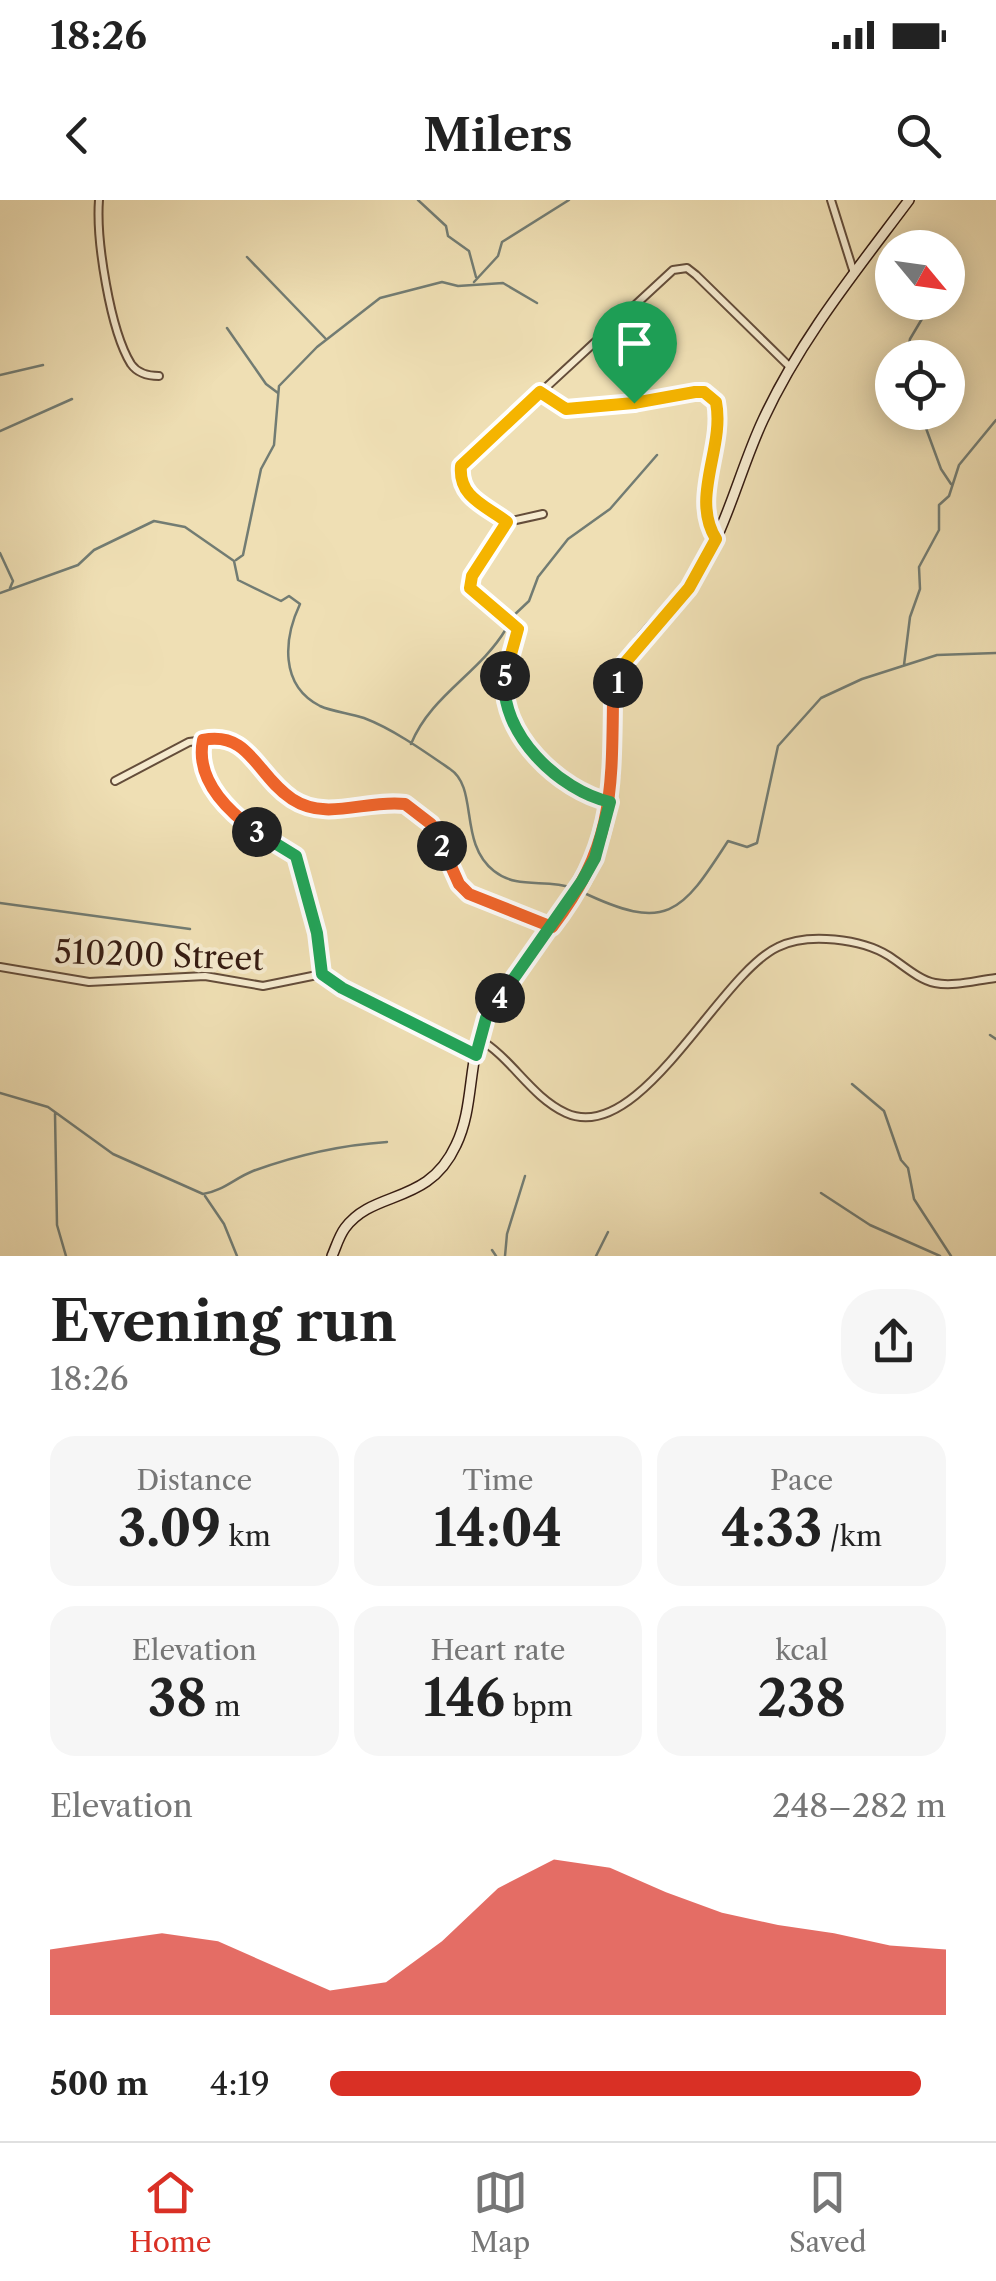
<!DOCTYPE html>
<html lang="en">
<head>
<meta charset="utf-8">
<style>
	:root { --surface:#fff; --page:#f6f6f6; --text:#222; --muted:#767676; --line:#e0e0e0; --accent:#d93025 }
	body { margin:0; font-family:"Libre Caslon Text",serif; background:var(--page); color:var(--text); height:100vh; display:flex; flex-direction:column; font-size:38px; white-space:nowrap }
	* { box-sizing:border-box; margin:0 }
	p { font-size:32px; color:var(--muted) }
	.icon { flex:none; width:55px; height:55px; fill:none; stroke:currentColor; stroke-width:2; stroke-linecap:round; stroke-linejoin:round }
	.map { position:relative; height:1056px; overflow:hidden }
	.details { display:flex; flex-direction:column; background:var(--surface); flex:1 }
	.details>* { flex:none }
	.needle { width:65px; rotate:119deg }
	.buttons { position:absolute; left:875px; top:30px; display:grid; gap:20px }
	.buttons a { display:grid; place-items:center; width:90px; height:90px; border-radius:50%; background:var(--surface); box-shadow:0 5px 25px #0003; font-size:50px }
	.pin { position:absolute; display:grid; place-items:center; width:85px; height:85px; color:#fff; margin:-102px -42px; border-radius:50% 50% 50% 0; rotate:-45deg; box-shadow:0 0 10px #0007 }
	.pin .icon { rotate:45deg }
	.km { position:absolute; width:50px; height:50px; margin:-25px; border-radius:50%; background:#222; color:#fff; font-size:28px; line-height:50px; text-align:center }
	.round { display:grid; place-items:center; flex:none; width:105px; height:105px; border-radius:40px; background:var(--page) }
	.head { display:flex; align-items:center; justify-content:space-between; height:170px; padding:0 50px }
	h1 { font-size:55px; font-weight:700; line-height:75px }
	.metrics { display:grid; grid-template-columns:repeat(3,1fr); gap:15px; height:170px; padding:10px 50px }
	.metrics div { display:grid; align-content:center; border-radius:25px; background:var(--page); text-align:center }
	.metrics b { font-size:50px; font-weight:700 }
	.metrics small { font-size:28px; font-weight:400 }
	.metrics p { font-size:28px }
	.chart { height:280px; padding:20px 50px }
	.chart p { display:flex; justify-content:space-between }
	.chart svg { width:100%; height:180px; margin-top:10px; fill:var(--accent); opacity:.7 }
	ul { padding:0 50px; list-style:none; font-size:32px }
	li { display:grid; grid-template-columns:160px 120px 1fr; align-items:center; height:75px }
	li i { height:25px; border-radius:12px; background:var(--accent) }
	.status { display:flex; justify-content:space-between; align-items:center; height:70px; padding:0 50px; background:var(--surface); direction:ltr }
	.status svg { height:28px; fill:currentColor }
	header { display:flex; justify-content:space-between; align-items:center; height:130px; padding:0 50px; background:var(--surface); font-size:45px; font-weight:700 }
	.tabs { display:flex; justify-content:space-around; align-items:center; height:140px; border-top:2px solid var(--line); background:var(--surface); font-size:28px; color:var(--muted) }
	.tabs a { display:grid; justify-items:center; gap:5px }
	.tabs .active { color:var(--accent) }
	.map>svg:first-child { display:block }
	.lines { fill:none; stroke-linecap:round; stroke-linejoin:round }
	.stream { stroke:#727c73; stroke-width:2.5 }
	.street-casing { stroke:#644d3a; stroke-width:10 }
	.secondary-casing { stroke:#361c12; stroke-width:12 }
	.street { stroke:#f5eace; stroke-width:6 }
	.secondary { stroke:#f5eace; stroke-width:9 }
	.split-1-casing { stroke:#fff; stroke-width:20 }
	.split-2-casing { stroke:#fff; stroke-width:20 }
	.split-3-casing { stroke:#fff; stroke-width:20 }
	.split-4-casing { stroke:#fff; stroke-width:20 }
	.split-5-casing { stroke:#fff; stroke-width:20 }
	.split-6-casing { stroke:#fff; stroke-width:20 }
	.split-1 { stroke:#f5b400; stroke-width:12 }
	.split-2 { stroke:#f0652b; stroke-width:12 }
	.split-3 { stroke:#f0652b; stroke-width:12 }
	.split-4 { stroke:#22a559; stroke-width:12 }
	.split-5 { stroke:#22a559; stroke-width:12 }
	.split-6 { stroke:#f5b400; stroke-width:12 }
	.labels { text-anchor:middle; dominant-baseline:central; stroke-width:8; stroke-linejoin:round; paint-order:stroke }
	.street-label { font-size:32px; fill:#361c12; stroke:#f5eace }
</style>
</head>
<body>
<div class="status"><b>18:26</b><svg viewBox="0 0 49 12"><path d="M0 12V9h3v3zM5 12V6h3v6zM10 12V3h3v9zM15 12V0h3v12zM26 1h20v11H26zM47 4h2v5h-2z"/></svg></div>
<header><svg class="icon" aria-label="back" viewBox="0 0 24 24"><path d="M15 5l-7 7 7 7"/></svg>Milers<svg class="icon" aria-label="search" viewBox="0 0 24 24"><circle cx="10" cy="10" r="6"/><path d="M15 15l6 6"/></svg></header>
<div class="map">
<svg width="996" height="1056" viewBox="0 0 996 1056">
	<rect width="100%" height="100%" fill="#efdfb4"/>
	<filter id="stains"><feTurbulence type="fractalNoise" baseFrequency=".002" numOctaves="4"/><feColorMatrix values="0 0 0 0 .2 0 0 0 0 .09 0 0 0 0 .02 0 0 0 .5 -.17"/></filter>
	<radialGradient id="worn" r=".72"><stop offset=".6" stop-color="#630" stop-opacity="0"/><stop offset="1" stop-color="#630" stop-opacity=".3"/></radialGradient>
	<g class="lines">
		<!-- stream -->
		<path class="stream" d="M 418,0 L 446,26 L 448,36 L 469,51 L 476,77
			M 247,57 L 325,138
			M 474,82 L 498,56 L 502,42 L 569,0
			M 227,128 L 266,184 L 278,193
			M 906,158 L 910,139 L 932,102
			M 0,175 L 43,165
			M 920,212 L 941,269 L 951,284
			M 0,231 L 72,199
			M 0,353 L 13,381 L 10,388
			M 236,360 L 243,355 L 261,269 L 274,245 L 279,186 L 317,147 L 380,98 L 442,82 L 458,86 L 503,83 L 537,103
			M 0,393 L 78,365 L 94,350 L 154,321 L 185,327 L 234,361 L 238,380 L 281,401 L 289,396 L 300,404 C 284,438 279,485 320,506 C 333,512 350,513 364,518 C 393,529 424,551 450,569 C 479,588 458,643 494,671 C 518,690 545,678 573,688
			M 511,418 L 529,401 L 538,377 L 568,339 L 610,309 L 657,255
			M 904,465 L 910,417 L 920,389 L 919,367 L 939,330 L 939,305 L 949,296 L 959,265 L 996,220
			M 411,544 C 431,495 479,474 506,429
			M 580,691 C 667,733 681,714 728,641 L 747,647 L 757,643 L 778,546 L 821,498 L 862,479 L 937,455 L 996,453
			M 0,703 L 190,729
			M 990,835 L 996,839
			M 852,884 L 884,911 L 901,960 L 908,968 L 914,999 L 951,1056
			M 0,893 L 48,907 L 113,954 L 203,994 C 223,991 235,978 253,971 C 297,955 341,945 387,942
			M 55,914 L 57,1025 L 66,1056
			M 821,993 L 870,1025 L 940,1056
			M 205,996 L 224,1024 L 237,1056
			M 492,1050 L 496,1056
			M 505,1056 L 507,1034 L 525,976
			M 596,1056 L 608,1032"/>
		<defs>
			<path id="street" d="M 99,0 C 96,40 110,130 131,164 C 138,174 148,176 159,176
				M 831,0 L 853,70
				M 540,193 L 566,209 L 695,192 L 712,196 C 737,242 688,293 716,339
				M 543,314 L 507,322 L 472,376 L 471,388 L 518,429 C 512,446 505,464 504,482 C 502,537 561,592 610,602
				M 507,322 C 487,306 458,298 461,266 L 673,70 L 687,68 L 696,75 L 791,168
				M 203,540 C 192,598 256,628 296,656 L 317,733 L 322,774
				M 115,581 L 189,542 L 228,537 L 240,543 L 264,576 L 315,611 L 405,604 C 442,627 441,665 469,694 L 552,727
				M 0,767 L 89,782 L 205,776 L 263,786 L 322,774 L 475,854
				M 479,839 C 512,858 530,896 566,913 C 640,947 718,775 778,747 C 808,732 862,739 889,756 C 903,765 919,780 935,783 C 954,787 977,780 996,778"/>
			<path id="secondary" d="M 332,1056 C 336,1047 339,1036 345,1028 C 374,989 428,1006 456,945 C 476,904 466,854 489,815 C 520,760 570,717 595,659 C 605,635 612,604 614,578 C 616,540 607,502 623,466 C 642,426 685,399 706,360 C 730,315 742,265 763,220 C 801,138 856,71 909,0"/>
		</defs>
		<!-- street casing -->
		<use href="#street" class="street-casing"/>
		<!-- secondary casing -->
		<use href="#secondary" class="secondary-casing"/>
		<!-- street -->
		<use href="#street" class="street"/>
		<!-- secondary -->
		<use href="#secondary" class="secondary"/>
	</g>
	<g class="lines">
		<defs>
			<path id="split-1" d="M 618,483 L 624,464 L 689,388 L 716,339 C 690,297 725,248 716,202 L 704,192 L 695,192 L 634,203"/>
			<path id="split-2" d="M 442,646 L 459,684 L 469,694 L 552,727 C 613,647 612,594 613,499 L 618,483"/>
			<path id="split-3" d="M 257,632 C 226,610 195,579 203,540 C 250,531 256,575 292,599 C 327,622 366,599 405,604 L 431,624 L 442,646"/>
			<path id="split-4" d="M 257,632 L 296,656 L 317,733 L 322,774 L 342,788 L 476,855 L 486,818 L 500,798"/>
			<path id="split-5" d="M 500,798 L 582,681 L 595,658 L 610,602 C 560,591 498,533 505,476"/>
			<path id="split-6" d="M 505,476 L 518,429 L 470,388 L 472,376 L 507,322 C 487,306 458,298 461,266 L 540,192 L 566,209 L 634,203"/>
		</defs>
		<!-- split-1 casing -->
		<use href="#split-1" class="split-1-casing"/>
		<!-- split-2 casing -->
		<use href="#split-2" class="split-2-casing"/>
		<!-- split-3 casing -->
		<use href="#split-3" class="split-3-casing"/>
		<!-- split-4 casing -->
		<use href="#split-4" class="split-4-casing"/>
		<!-- split-5 casing -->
		<use href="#split-5" class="split-5-casing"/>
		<!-- split-6 casing -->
		<use href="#split-6" class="split-6-casing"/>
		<!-- split-1 -->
		<use href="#split-1" class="split-1"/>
		<!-- split-2 -->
		<use href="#split-2" class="split-2"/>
		<!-- split-3 -->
		<use href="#split-3" class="split-3"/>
		<!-- split-4 -->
		<use href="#split-4" class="split-4"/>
		<!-- split-5 -->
		<use href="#split-5" class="split-5"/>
		<!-- split-6 -->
		<use href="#split-6" class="split-6"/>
	</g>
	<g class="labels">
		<!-- street labels -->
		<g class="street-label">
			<text transform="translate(159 755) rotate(2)">510200 Street</text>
		</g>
	</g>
	<rect width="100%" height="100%" filter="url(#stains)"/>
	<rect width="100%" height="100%" fill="url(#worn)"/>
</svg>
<div class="buttons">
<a><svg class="needle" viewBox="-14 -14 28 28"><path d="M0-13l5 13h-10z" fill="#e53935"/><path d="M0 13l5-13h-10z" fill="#767676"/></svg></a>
<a><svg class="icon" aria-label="locate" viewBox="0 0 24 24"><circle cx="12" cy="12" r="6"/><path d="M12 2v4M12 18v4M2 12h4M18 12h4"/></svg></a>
</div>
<div class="pin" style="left:634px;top:203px;background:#1e9e55"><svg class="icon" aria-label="arrive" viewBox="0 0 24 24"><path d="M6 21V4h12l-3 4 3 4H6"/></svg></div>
<b class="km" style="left:618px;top:483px">1</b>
<b class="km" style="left:442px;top:646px">2</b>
<b class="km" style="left:257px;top:632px">3</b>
<b class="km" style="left:500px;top:798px">4</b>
<b class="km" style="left:505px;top:476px">5</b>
</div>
<section class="details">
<div class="head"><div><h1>Evening run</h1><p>18:26</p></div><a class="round"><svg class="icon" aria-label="share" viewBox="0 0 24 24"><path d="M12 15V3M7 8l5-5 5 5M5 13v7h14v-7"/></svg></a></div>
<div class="metrics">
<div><p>Distance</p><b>3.09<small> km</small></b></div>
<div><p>Time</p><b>14:04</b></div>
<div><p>Pace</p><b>4:33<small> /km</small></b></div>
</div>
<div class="metrics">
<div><p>Elevation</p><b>38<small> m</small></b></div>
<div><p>Heart rate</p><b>146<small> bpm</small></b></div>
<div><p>kcal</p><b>238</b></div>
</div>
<div class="chart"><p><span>Elevation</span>248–282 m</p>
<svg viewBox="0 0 160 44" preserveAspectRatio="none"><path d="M0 44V28L10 26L20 24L30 26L40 32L50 38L60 36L70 26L80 13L90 6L100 8L110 14L120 19L130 22L140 24L150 27L160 28V44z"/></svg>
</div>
<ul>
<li><b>500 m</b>4:19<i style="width:96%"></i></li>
</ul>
</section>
<nav class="tabs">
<a class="active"><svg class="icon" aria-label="home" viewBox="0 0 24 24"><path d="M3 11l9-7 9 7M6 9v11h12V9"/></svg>Home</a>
<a><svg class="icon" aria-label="map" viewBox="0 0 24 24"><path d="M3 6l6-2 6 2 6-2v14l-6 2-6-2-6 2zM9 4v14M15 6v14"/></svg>Map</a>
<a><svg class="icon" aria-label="saved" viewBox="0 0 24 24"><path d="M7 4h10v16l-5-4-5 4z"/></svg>Saved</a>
</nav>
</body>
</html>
